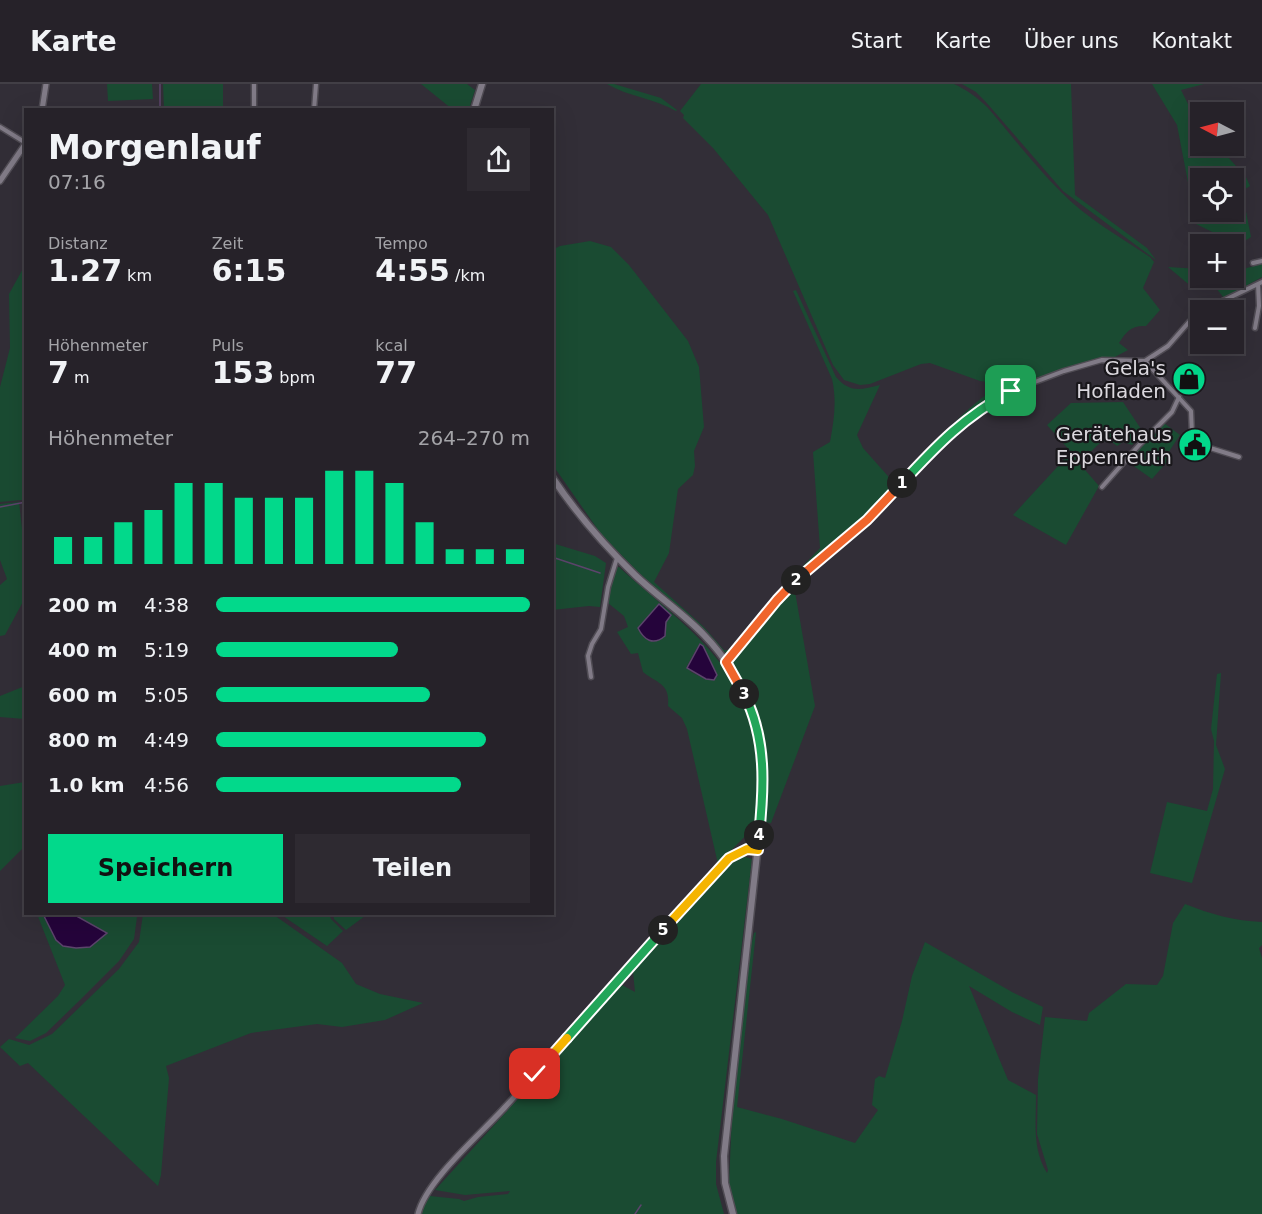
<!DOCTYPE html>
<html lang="de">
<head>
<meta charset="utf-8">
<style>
	:root { --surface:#262229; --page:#2e2a31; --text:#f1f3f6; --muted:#a4a4a8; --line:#423f46; --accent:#02d98b }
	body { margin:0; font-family:"DejaVu Sans",sans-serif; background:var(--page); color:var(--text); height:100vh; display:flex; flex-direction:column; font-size:22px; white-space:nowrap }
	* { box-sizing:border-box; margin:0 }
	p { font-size:20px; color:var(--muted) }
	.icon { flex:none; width:33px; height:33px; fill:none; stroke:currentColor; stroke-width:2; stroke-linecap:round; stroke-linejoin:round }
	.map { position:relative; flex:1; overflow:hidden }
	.panel { position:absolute; left:24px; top:24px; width:530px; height:807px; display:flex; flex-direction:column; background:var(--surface); border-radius:0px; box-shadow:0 6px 24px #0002,0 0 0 2px var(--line) }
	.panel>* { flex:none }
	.needle { width:39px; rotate:276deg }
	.controls { position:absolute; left:1190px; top:18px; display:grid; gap:12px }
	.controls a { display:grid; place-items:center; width:54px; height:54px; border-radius:0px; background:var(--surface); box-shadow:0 6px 24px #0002,0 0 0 2px var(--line); font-size:30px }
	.pin { position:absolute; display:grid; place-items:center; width:51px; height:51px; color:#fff; margin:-26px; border-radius:12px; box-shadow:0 3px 9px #0006 }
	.km { position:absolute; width:30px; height:30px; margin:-15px; border-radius:50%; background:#222; color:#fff; font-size:16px; line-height:30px; text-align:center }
	.round { display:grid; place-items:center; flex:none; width:63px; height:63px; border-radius:0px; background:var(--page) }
	.head { display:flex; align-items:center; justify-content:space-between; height:102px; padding:0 24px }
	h1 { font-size:33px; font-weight:700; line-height:45px }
	.metrics { display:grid; grid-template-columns:repeat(3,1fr); gap:9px; height:102px; padding:6px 24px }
	.metrics div { display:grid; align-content:center }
	.metrics b { font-size:30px; font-weight:700 }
	.metrics small { font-size:16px; font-weight:400 }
	.metrics p { font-size:16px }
	.chart { height:168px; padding:12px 24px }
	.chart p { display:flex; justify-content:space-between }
	.chart svg { width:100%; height:108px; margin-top:6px; stroke:var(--accent); stroke-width:6 }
	.cta { display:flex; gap:12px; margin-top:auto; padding:12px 24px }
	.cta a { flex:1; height:69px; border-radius:0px; background:var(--accent); color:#111; font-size:24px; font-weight:700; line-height:69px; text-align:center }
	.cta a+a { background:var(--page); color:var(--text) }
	ul { padding:0 24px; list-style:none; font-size:20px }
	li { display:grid; grid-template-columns:96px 72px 1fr; align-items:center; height:45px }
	li i { height:15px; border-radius:8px; background:var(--accent) }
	header { display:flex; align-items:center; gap:36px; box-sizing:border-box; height:84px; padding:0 30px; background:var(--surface); border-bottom:2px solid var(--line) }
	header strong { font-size:28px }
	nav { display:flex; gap:33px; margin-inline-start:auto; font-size:21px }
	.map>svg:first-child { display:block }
	.green { fill:#1a4b32; fill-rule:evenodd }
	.water { fill:#25043b; stroke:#5c446c; stroke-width:1.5 }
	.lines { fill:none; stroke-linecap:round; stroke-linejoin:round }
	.stream { stroke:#5c446c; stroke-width:1.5 }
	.minor-casing { stroke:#504c54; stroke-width:7 }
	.tertiary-casing { stroke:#504c54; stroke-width:8 }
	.secondary-casing { stroke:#504c54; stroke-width:9 }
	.minor { stroke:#817b87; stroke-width:4 }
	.tertiary { stroke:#817b87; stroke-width:5 }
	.secondary { stroke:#817b87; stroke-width:6 }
	.split-1-casing { stroke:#fff; stroke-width:12 }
	.split-2-casing { stroke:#fff; stroke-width:12 }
	.split-3-casing { stroke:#fff; stroke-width:12 }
	.split-4-casing { stroke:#fff; stroke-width:12 }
	.split-5-casing { stroke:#fff; stroke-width:12 }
	.split-6-casing { stroke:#fff; stroke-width:12 }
	.split-7-casing { stroke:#fff; stroke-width:12 }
	.split-1 { stroke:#22a559; stroke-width:8 }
	.split-2 { stroke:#f0652b; stroke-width:8 }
	.split-3 { stroke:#f0652b; stroke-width:8 }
	.split-4 { stroke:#22a559; stroke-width:8 }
	.split-5 { stroke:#f5b400; stroke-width:8 }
	.split-6 { stroke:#22a559; stroke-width:8 }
	.split-7 { stroke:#f5b400; stroke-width:8 }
	.labels { text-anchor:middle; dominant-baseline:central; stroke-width:4.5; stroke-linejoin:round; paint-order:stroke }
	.poi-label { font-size:20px; fill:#dbd8de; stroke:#19171b; text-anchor:end }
</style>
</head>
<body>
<header>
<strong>Karte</strong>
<nav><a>Start</a><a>Karte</a><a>Über uns</a><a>Kontakt</a></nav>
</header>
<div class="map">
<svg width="1262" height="1130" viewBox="0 0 1262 1130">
	<rect width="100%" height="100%" fill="#322e37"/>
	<!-- green -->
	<path class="green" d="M 107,0 L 152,0 L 153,15 L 108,17 Z
		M 163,0 L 223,0 L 223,24 L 164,25 Z
		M 421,0 L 467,0 L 475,6 L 469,25 L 452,25 Z
		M 607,0 L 614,0 L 661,14 L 677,26 L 676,27 C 654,14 629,13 607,0 Z
		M 701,0 L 954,0 C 967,6 978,14 988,24 C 1012,52 1035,82 1061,108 C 1086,134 1120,153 1150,173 L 1154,178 L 1143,204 L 1160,226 L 1146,242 C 1131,241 1126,248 1119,259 L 1128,266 L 1111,275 L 1101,274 L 1083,279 L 1013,302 L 980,297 L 930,279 L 921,280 L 870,300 L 860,301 L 844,296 L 833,281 L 768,131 L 713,64 L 683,34 L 684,31 L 680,27 Z
		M 962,0 L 1071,0 L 1075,111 L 1147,164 L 1156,176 L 1063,107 L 985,17 L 976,8 Z
		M 1152,0 L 1204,0 L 1181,6 L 1200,44 L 1200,62 L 1213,62 L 1221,72 L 1227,72 L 1246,93 L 1250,102 L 1242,107 L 1251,153 L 1239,161 L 1196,140 L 1177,41 ZM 1233,94 L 1233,128 L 1200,128 L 1200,94 Z
		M 590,157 L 611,163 L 629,181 L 688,257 L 699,283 L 704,343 L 694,367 L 695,382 L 693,391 L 678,405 L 669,469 L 654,498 L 704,543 L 724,566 L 728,566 L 733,561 L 770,517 L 820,464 L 813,368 L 830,358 C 834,336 837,317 832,295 L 793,207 L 796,206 L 836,293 C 850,309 860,306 880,301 L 857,351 L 863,364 L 895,400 C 929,369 957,329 996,304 L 1000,305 L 1000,307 L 960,337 L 935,361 L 876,425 L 806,484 L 783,505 L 732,565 L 728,569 L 723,568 L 636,486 L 601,450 L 552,380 L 552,166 L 560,162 Z
		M 1237,175 L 1241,175 L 1243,185 L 1262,180 L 1262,193 L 1224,214 L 1208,194 L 1233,194 L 1233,186 L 1236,186 Z
		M 25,181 L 26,363 L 24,363 L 26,364 L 25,447 L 22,416 L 0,418 L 0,303 L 10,264 L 9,210 Z
		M 1168,183 L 1200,185 L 1200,194 L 1206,194 L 1193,204 Z
		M 1123,318 L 1143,348 L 1132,361 L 1123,358 L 1117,362 L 1112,358 L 1102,357 L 1079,379 L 1099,402 L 1066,461 L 1013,431 L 1071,368 L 1047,341 L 1071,319 Z
		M 1164,339 L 1180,351 L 1170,366 L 1166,379 L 1152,395 L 1128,378 Z
		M 19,418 L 25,471 L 25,514 L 5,551 L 0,552 L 0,501 L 7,495 L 0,476 L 0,420 Z
		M 552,459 L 595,472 L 606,479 L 600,523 L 589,522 L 552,526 Z
		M 616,483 L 619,483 C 687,545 753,583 759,686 C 760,701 763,722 758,736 C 754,746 726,770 718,780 L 687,645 L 682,634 L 668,622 C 670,599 658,600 643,588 L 638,569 L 631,570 L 617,548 L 628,543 L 624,532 L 608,519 L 613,492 ZM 670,531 L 666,538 L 665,552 L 644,554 L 638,544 ZM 703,562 L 712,580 L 706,595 L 691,588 L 687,582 L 697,564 Z
		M 794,502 L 815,622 L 771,739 L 763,738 C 770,677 762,635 731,581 L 732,576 Z
		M 1221,589 L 1216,661 L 1225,685 L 1192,799 L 1150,789 L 1167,718 L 1207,727 L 1213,705 L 1214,657 L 1211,645 L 1217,590 Z
		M 25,602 L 25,635 L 0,633 L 0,612 Z
		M 25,698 L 25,762 L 0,787 L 0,702 Z
		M 739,771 L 752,775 L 716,1078 L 716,1100 L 724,1130 L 422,1130 L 424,1121 L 430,1112 L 459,1115 L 464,1117 L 478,1113 L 508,1110 L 510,1107 L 465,1111 L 435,1106 L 608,916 L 620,900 L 635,908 L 633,888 Z
		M 1185,820 C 1210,830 1235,837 1262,838 L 1262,861 L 1259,864 L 1262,874 L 1262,1130 L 736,1130 L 729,1100 L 732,1029 L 750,866 L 754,849 L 756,848 L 737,1023 L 782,1035 L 855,1059 L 878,1026 L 872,1021 L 875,995 L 879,992 L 885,994 L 902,937 L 912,892 L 925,858 L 1012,908 L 1043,923 L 1040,941 L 1012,928 L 969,902 L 1008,996 L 1036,1011 C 1036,1038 1032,1065 1047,1089 L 1048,1086 L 1037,1050 L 1038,995 L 1045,933 L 1087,937 L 1089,929 L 1126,900 L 1157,901 L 1163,892 L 1173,839 Z
		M 37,830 L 132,830 L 137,833 L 134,855 L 119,877 L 80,916 L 46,949 L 30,957 L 15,954 L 58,912 L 65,901 Z
		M 143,830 L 274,831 L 342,879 L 356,900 L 380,910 L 423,919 L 385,936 L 342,943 L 317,940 L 251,949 L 166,982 L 169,994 L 161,1091 L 158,1102 L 28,979 L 20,982 L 0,963 L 9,955 L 29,961 L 52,950 L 119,885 L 139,858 Z
		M 280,830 L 329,830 L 331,835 L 343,847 L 327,862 Z
		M 333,830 L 364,830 L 365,832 L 346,846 L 334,835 Z"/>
	<!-- water -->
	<path class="water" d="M 659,520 L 671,531 L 666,538 L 665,552 C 653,562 644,556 638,544 Z
		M 700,560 L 703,562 L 717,591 L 714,596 L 706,595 L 687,584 Z
		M 43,830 L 73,830 L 107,849 L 90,863 L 76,864 L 63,862 L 56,856 Z"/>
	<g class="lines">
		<!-- stream -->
		<path class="stream" d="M 160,26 L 160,0
			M 0,423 L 26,418
			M 552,473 L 600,489
			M 635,1130 L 641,1121"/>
		<defs>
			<path id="minor" d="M 254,26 L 254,0
				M 314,26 L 316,0
				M 0,43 L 26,59
				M 1253,179 L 1262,177
				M 1204,226 L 1262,198
				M 1255,244 L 1259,222 L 1258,200
				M 1145,277 L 1191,327 L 1192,350 L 1207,363 L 1239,373
				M 1102,403 L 1140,360 L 1172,328 L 1179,313
				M 726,578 L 792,501 L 867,436 L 937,361 L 971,331 L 1011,307 L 1064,287 L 1102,276 L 1145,277 L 1168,262 L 1189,238 L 1200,229
				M 591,593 L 588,572 L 592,560 L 601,545 L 608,503 L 617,474"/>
			<path id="tertiary" d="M 42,26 L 46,0
				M 0,97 L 26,59
				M 418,1130 C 426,1096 482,1049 506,1022 C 577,945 645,865 715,787 C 728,774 738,765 758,766"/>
			<path id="secondary" d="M 474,26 L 482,0
				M 552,393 C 576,429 604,461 635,491 C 657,512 683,529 704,551 C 747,595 766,655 763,715 L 724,1072 L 725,1099 L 733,1130"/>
		</defs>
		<!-- minor casing -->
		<use href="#minor" class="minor-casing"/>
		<!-- tertiary casing -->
		<use href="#tertiary" class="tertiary-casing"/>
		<!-- secondary casing -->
		<use href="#secondary" class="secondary-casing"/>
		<!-- minor -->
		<use href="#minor" class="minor"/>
		<!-- tertiary -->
		<use href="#tertiary" class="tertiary"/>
		<!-- secondary -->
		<use href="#secondary" class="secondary"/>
	</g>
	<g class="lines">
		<defs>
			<path id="split-1" d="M 902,399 C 938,360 964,333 1011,307"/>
			<path id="split-2" d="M 796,496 L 867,436 L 902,399"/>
			<path id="split-3" d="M 744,610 L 726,578 L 777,516 L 796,496"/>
			<path id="split-4" d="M 744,610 C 767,655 764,704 759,751"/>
			<path id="split-5" d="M 663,846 L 729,774 L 747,765 L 758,766 L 759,751"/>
			<path id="split-6" d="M 567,954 L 663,846"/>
			<path id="split-7" d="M 535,990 L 567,954"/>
		</defs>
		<!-- split-1 casing -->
		<use href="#split-1" class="split-1-casing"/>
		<!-- split-2 casing -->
		<use href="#split-2" class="split-2-casing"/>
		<!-- split-3 casing -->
		<use href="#split-3" class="split-3-casing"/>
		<!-- split-4 casing -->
		<use href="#split-4" class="split-4-casing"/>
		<!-- split-5 casing -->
		<use href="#split-5" class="split-5-casing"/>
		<!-- split-6 casing -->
		<use href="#split-6" class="split-6-casing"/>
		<!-- split-7 casing -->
		<use href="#split-7" class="split-7-casing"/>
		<!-- split-1 -->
		<use href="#split-1" class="split-1"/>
		<!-- split-2 -->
		<use href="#split-2" class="split-2"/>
		<!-- split-3 -->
		<use href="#split-3" class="split-3"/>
		<!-- split-4 -->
		<use href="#split-4" class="split-4"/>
		<!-- split-5 -->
		<use href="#split-5" class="split-5"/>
		<!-- split-6 -->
		<use href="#split-6" class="split-6"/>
		<!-- split-7 -->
		<use href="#split-7" class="split-7"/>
	</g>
	<!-- icons -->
	<defs>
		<symbol id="shop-disc" viewBox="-11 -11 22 22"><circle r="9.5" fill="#02d98b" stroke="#19171b"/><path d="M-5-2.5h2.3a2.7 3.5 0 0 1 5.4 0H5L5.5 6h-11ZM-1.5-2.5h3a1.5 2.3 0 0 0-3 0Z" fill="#111"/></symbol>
		<symbol id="civic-disc" viewBox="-11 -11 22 22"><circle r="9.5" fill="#02d98b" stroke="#19171b"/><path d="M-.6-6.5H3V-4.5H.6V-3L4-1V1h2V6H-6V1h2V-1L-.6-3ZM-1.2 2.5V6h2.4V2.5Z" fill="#111"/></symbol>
	</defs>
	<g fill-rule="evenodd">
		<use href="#shop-disc" x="1170" y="276" width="38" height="38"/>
		<use href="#civic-disc" x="1176" y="342" width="38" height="38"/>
	</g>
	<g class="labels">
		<!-- poi labels -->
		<g class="poi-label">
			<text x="1166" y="284">Gela's<tspan x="1166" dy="23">Hofladen</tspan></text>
			<text x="1172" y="350">Gerätehaus<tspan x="1172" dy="23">Eppenreuth</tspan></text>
		</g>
	</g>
</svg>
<div class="controls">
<a><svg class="needle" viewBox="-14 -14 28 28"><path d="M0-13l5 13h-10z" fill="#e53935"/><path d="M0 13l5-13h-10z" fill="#a4a4a8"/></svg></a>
<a><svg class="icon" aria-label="locate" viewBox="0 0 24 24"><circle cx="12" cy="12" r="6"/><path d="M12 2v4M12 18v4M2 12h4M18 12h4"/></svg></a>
<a>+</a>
<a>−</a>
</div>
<div class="pin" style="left:1011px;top:307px;background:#1e9e55"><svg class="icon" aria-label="arrive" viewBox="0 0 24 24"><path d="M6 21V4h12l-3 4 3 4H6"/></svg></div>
<div class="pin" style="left:535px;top:990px;background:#d93025"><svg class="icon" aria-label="check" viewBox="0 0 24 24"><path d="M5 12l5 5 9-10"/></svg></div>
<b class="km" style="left:902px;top:399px">1</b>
<b class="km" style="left:796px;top:496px">2</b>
<b class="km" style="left:744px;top:610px">3</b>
<b class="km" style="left:759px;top:751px">4</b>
<b class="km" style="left:663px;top:846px">5</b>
<section class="panel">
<div class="head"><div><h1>Morgenlauf</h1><p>07:16</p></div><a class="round"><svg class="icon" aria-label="share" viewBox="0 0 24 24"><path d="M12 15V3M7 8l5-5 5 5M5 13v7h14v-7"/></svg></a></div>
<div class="metrics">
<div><p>Distanz</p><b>1.27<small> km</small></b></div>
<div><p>Zeit</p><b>6:15</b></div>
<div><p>Tempo</p><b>4:55<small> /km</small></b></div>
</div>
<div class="metrics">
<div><p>Höhenmeter</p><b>7<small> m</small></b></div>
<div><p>Puls</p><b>153<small> bpm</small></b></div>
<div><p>kcal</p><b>77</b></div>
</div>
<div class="chart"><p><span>Höhenmeter</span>264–270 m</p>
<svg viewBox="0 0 160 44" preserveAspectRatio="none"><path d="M5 44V33M15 44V33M25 44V27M35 44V22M45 44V11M55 44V11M65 44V17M75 44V17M85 44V17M95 44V6M105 44V6M115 44V11M125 44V27M135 44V38M145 44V38M155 44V38"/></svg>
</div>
<ul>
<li><b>200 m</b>4:38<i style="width:100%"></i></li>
<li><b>400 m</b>5:19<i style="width:58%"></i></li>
<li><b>600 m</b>5:05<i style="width:68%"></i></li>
<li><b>800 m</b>4:49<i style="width:86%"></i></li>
<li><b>1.0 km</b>4:56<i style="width:78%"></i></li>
</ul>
<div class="cta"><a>Speichern</a><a>Teilen</a></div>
</section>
</div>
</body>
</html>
